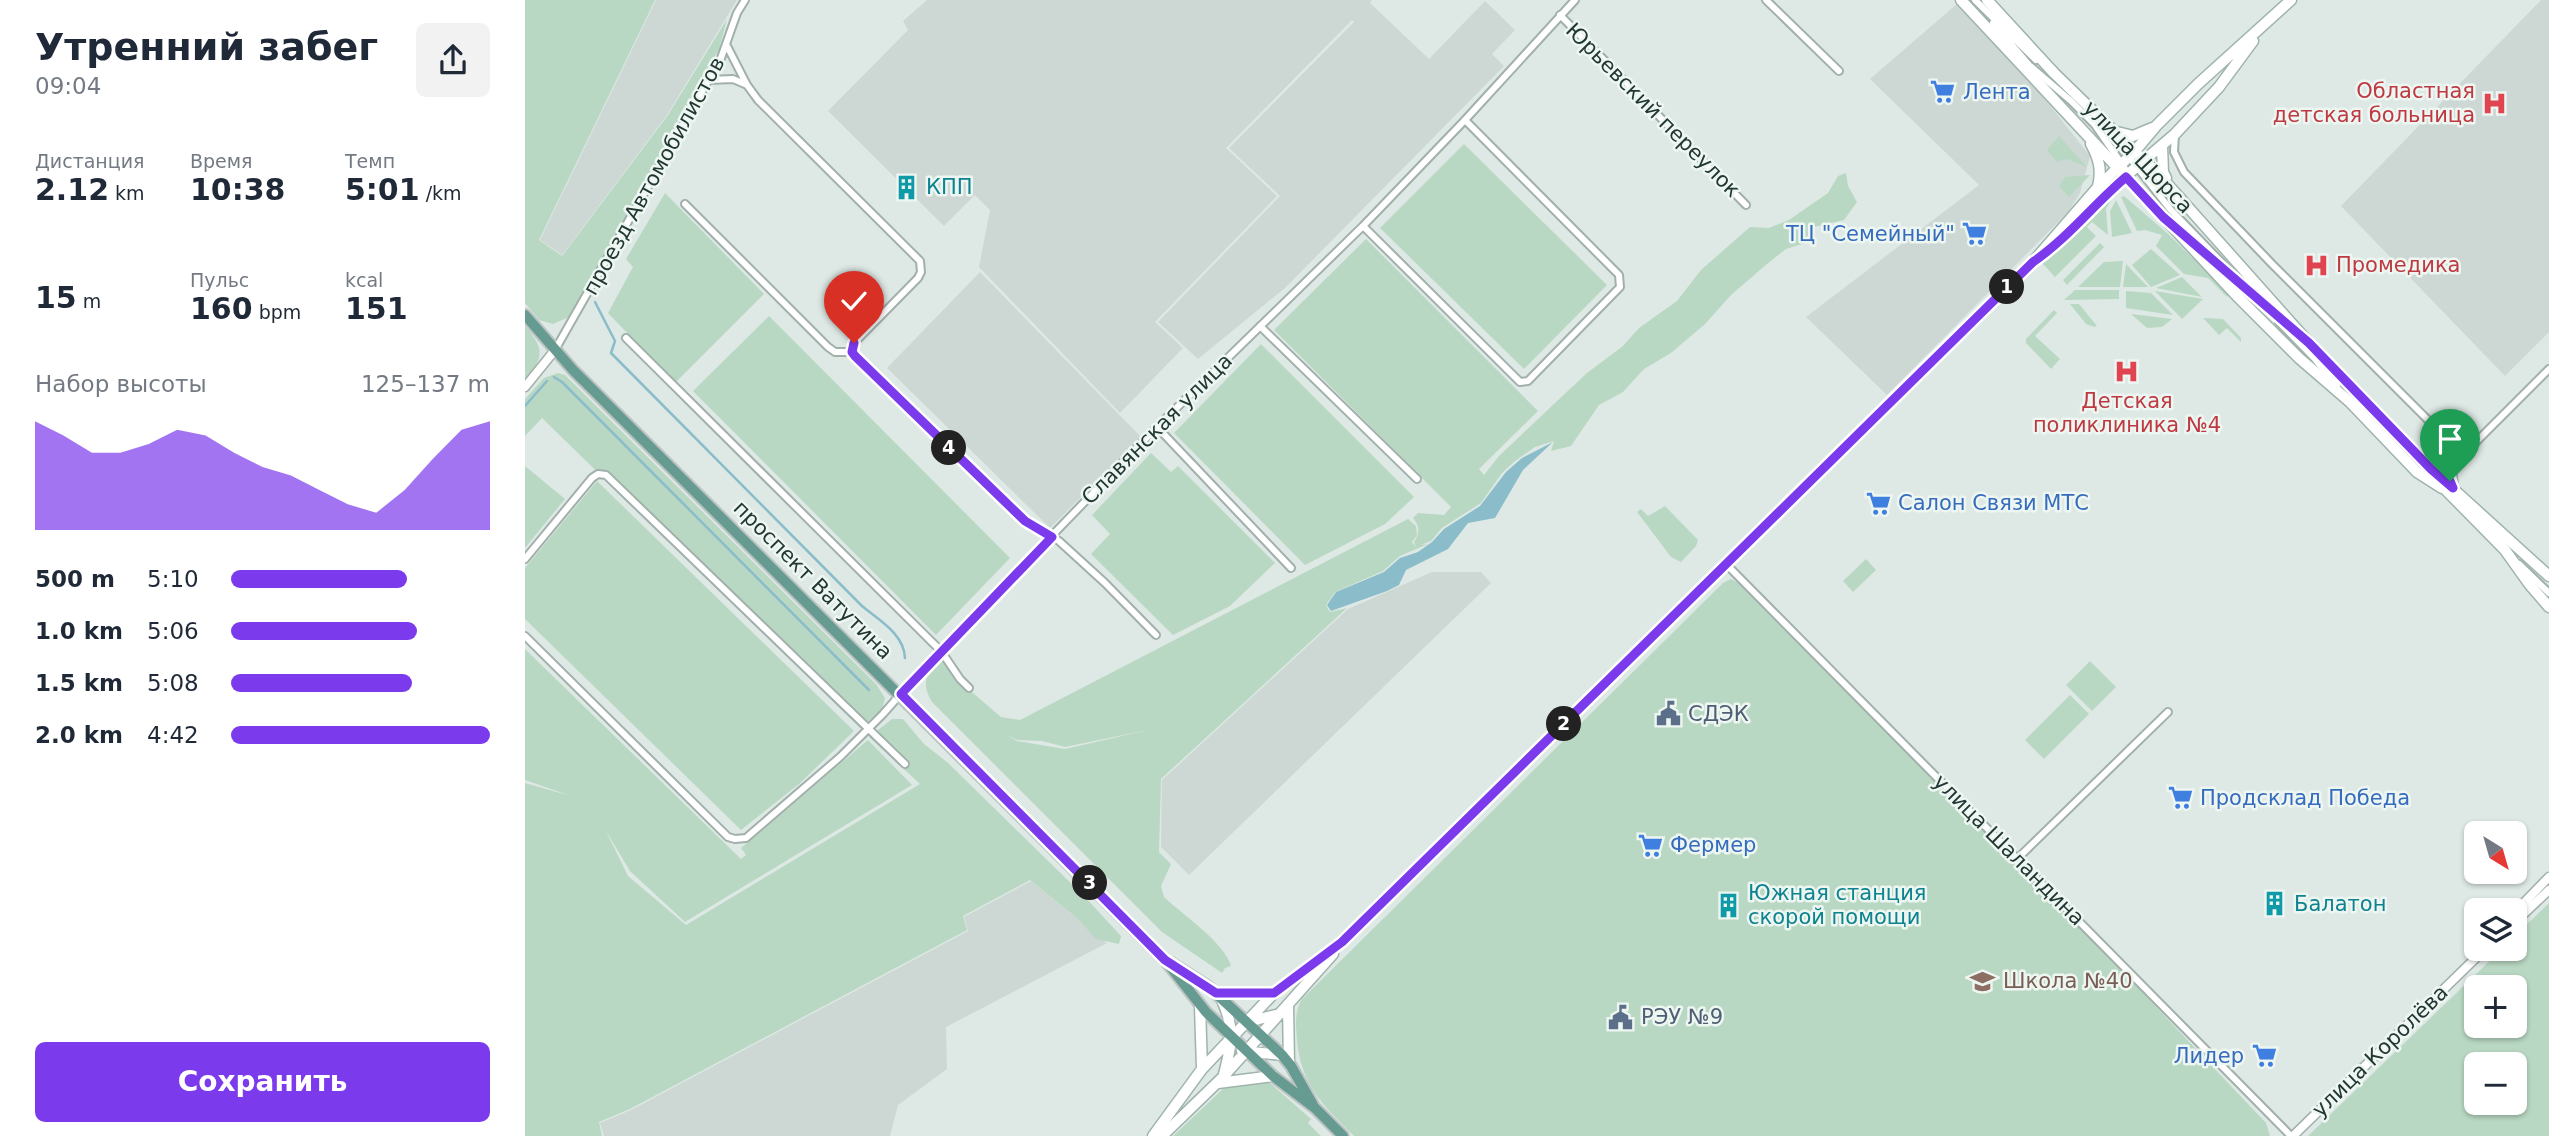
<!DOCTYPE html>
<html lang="ru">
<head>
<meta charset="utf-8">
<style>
	:root { --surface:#fff; --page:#f2f2f3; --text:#1f2937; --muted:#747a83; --accent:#7c3aed }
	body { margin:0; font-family:"DejaVu Sans",sans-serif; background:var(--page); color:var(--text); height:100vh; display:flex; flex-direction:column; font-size:26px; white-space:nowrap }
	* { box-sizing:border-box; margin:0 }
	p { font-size:23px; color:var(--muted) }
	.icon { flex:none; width:38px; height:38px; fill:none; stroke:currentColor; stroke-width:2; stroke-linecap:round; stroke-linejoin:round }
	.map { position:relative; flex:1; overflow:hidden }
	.panel { display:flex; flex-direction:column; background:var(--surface); width:525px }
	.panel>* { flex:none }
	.needle { width:46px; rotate:143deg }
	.fabs { position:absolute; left:1939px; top:821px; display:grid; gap:14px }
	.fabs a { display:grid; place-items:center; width:63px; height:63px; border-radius:10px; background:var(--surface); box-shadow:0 2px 5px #0004; font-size:35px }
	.pin { position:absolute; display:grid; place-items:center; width:60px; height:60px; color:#fff; margin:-72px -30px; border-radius:50% 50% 50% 0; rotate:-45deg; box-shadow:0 0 7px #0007 }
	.pin .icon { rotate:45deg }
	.km { position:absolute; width:35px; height:35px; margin:-18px; border-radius:50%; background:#222; color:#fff; font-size:19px; line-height:35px; text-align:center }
	.round { display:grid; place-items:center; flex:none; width:74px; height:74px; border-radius:10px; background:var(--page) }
	.head { display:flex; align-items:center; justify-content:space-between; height:119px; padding:0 35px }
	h1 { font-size:38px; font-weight:600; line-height:52px }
	.metrics { display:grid; grid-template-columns:repeat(3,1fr); gap:10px; height:119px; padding:7px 35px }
	.metrics div { display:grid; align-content:center }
	.metrics b { font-size:30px; font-weight:600 }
	.metrics small { font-size:19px; font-weight:400 }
	.metrics p { font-size:19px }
	.chart { height:196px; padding:14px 35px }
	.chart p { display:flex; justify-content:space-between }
	.chart svg { width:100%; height:126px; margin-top:7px; fill:var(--accent); opacity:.7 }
	.cta { display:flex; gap:14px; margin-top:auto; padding:14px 35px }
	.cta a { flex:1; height:80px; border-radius:10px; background:var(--accent); color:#fff; font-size:28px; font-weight:600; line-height:80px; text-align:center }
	ul { padding:0 35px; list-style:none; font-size:23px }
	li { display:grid; grid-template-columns:112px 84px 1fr; align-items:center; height:52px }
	li i { height:18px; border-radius:9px; background:var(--accent) }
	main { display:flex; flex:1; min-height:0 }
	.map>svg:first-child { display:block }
	.built { fill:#cdd8d4 }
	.green { fill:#b9d8c3; fill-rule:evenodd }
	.water { fill:#8abcca }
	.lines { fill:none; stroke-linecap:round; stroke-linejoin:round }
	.stream { stroke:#8abcca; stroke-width:2.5 }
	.minor-casing { stroke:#a2b0ac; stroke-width:10 }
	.tertiary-casing { stroke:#a2b0ac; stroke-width:11 }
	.secondary-casing { stroke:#9fb3ad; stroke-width:13 }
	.primary-casing { stroke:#bcc3c2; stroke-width:14 }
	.minor { stroke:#fff; stroke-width:6 }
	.tertiary { stroke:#fff; stroke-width:8 }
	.secondary { stroke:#fff; stroke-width:10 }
	.primary { stroke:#669b91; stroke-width:10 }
	.route-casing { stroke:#fff; stroke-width:14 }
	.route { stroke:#7c3aed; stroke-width:9 }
	.labels { text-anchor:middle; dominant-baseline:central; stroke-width:5; stroke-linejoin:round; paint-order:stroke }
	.health-label { font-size:21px; fill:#be3a42; stroke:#eef6f2; text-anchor:end }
	.shop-label { font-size:21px; fill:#366cbe; stroke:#eef6f2; text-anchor:start }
	.street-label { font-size:21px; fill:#213732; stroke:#eef6f2 }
	.culture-label { font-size:21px; fill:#0d838f; stroke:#eef6f2; text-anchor:start }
	.service-label { font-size:21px; fill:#4e5e75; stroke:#eef6f2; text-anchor:start }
	.education-label { font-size:21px; fill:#785e54; stroke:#eef6f2; text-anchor:start }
</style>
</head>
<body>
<main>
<section class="panel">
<div class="head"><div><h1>Утренний забег</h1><p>09:04</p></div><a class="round"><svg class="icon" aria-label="share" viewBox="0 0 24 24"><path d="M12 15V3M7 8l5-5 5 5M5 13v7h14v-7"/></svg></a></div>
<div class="metrics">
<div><p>Дистанция</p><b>2.12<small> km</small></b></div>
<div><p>Время</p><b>10:38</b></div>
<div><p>Темп</p><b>5:01<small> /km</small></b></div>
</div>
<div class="metrics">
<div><b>15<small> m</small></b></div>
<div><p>Пульс</p><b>160<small> bpm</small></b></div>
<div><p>kcal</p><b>151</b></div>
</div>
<div class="chart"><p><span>Набор высоты</span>125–137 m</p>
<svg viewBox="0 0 160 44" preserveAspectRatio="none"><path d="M0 44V6L10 11L20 17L30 17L40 14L50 9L60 11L70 17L80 22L90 25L100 30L110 35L120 38L130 30L140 19L150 9L160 6V44z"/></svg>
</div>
<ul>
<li><b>500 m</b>5:10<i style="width:68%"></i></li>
<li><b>1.0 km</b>5:06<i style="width:72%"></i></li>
<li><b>1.5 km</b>5:08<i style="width:70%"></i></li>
<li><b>2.0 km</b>4:42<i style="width:100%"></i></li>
</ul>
<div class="cta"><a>Сохранить</a></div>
</section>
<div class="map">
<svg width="2024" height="1136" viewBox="0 0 2024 1136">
	<rect width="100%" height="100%" fill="#dee9e5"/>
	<!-- built -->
	<path class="built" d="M 131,0 L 212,0 L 142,115 L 37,255 L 15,240 Z
		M 402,0 L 847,0 L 845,3 L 904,59 L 960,1 L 990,30 L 967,54 L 979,66 L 760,288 L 673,359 L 633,322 L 755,196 L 704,148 L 829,22 L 827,20 L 701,148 L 752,196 L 630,322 L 658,348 L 595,413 L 454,267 L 465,210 L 450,195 L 419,226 L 303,111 L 383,30 L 378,21 Z
		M 2016,0 L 2024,0 L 2024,332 L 1980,376 L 1816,206 Z
		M 1433,3 L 1523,103 L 1565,156 L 1555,193 L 1543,212 L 1362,395 L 1281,317 L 1454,185 L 1345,79 Z
		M 455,272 L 616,437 L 525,528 L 362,368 Z
		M 907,572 L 956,572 L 966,583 L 664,875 L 636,847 L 637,780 L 823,609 Z
		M 506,881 L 582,943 L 421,1027 L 422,1069 L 373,1105 L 365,1136 L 79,1136 L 75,1123 L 106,1110 L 443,931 L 439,917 Z"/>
	<!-- green -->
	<path class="green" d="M 0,0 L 130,0 L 14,240 L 37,256 L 143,115 L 202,19 L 194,49 L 44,317 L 28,324 L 14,320 L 0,303 Z
		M 1534,136 L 1562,167 L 1542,159 L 1532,162 L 1522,150 Z
		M 939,144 L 1082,285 L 999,369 L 855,228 Z
		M 1321,173 L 1323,186 L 1332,202 L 1319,220 L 1289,227 L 1283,242 L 1261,249 L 1242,264 L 1206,295 L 1180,324 L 1146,353 L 1119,369 L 1098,392 L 1074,405 L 1046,446 L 1026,451 L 1029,441 L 1010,447 L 990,461 L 977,473 L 956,503 L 917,528 L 906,541 L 896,545 L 903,544 L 875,556 L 858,571 L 810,592 L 801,605 L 805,612 L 822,608 L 636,779 L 634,852 L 646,864 L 636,886 L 639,897 C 657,914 700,943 706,966 L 700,968 L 697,973 L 637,932 L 407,702 C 395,682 402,672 417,657 L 434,681 L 476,717 L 495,720 L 883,519 L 891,526 L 892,535 L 887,542 L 891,547 L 889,542 C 895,532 895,527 888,518 L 893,513 L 919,515 L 926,507 L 749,330 L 841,239 L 1013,411 L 954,469 L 959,475 L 974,456 L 1031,402 L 1062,373 L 1098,346 L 1114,328 L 1152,301 L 1176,270 L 1225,227 L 1244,228 L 1264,220 L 1303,193 L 1313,176 ZM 623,730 L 540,749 L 492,741 L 482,735 L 492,740 L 517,741 L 540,747 Z
		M 1565,175 L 1544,197 L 1534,186 L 1540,177 Z
		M 140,193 L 239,294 L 150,383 L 83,313 L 108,267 L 101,259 Z
		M 1586,193 L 1589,195 L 1581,209 L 1583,235 L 1567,222 L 1562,227 L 1571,236 L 1530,277 L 1517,263 Z
		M 1599,196 L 1642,233 L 1705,294 L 1702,297 L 1683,278 L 1659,274 L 1631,246 L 1637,235 L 1620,230 L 1612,231 L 1596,197 Z
		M 1591,200 L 1607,233 L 1587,237 L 1585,211 Z
		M 1575,243 L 1579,247 L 1542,285 L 1538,280 Z
		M 1626,249 L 1655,275 L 1626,287 L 1607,265 Z
		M 1598,261 L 1595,287 L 1553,287 L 1579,262 Z
		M 1601,264 L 1623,287 L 1598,287 Z
		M 1657,277 L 1677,297 L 1631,288 Z
		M 1550,290 L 1594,290 L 1594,299 L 1539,300 Z
		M 1601,291 L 1626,293 L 1648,315 L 1601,308 Z
		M 1630,291 L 1678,299 L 1657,319 Z
		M 1545,304 L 1554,304 L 1572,326 L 1569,327 L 1561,324 Z
		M 1529,310 L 1532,313 L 1510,336 L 1535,359 L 1526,369 L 1501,343 L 1501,339 Z
		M 1606,314 L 1647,319 L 1637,327 L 1622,328 Z
		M 244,316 L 485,558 L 411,635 L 168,391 Z
		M 1678,318 L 1698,319 L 1716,338 L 1716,342 L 1702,328 L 1694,335 Z
		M 0,326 C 20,349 19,357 0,380 Z
		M 736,344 L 889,497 L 860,524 L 780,565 L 649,433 Z
		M 33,373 L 40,375 L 351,684 L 360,698 L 357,709 L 335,728 L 17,418 L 0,436 L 0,399 L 19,378 Z
		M 626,453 L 646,472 L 653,466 L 750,563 L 705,606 L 648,635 L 566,554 L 585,534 L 567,515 Z
		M 0,466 L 40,499 L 0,548 Z
		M 72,481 L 329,731 L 274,784 L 216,830 L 0,619 L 0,568 Z
		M 1140,506 L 1173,540 L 1171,546 L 1156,562 L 1146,557 L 1112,512 L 1116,509 L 1123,516 Z
		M 1341,559 L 1351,570 L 1328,592 L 1318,581 Z
		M 1206,579 L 1214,583 L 1598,972 L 1741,1123 L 1745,1136 L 829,1136 C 798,1105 777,1087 772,1041 C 771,1025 769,1012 777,999 L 1198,583 Z
		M 0,649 L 216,859 L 221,855 L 216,848 L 343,740 L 387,785 L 160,922 L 105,871 L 81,831 L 103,876 L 161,925 L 395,784 L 344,737 L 367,719 L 378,719 L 399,744 L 422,762 L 560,897 L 596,936 L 594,944 L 571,939 L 554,920 L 505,880 L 438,916 L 442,930 L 105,1109 L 74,1122 L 77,1136 L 0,1136 L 0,783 L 46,796 L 0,780 Z
		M 1565,661 L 1591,687 L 1567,711 L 1541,685 Z
		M 1545,695 L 1564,714 L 1519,759 L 1500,740 Z
		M 2024,903 L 2024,1136 L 1783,1136 L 1977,949 L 1990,948 L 1990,936 ZM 1951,987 L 1990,987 L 1990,1026 L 1951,1026 ZM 1951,1064 L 1990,1064 L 1990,1102 L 1951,1102 Z
		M 744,1082 L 786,1119 L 783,1123 L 796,1136 L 648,1136 L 699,1088 Z"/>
	<!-- water -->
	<path class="water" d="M 1028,442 L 998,470 L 970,518 L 943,523 L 923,549 L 881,570 L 874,585 L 862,591 L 806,611 L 802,605 L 811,592 L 859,572 L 875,558 L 893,552 L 907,542 L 919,529 L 955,506 L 981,472 L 997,458 Z"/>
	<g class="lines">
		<!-- stream -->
		<path class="stream" d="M 70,302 L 90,341 L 86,353 L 337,606 C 355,621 379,634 380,658
			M 29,377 L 37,382 L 344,690
			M 0,406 L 22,381"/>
		<defs>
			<path id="minor" d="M 1241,0 L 1314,71
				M 1450,0 L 1511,60
				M 1035,15 L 1221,205
				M 1468,23 L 1504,65 L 1546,101 L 1570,125 L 1605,176
				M 202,46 L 222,85 L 233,100 L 395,261 L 396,272 L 393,278 L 329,343 L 327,352
				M 184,80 L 208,79 L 222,85
				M 1586,134 L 1645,209 L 1722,289 L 1761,323
				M 1650,134 L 1649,152 L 1659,172 L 1747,264 L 1938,455
				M 160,204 L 303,347 L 310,352 L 327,352 L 500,521 L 534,541 L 580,583 L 631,635
				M 838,226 L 995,382 L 1003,381 L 1095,287 L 1094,275 L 940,120
				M 1669,244 L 1693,264
				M 1754,322 L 1790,359 L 1812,386
				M 735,326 L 892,479
				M 101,338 L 416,651 L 435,679 L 444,688
				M 30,350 L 196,58 L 212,13 L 220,0
				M 632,427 L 766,568
				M 1914,479 L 2024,369
				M 0,559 L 67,478 L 73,474 L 81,475 L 380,764
				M 1994,564 L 2024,593
				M 1202,565 L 1766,1136
				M 0,636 L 203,837 L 210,839 L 221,838 L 315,757 L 358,714 L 397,670 L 632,427 L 838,226 L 940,120 L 1050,0
				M 1493,858 L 1643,712"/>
			<path id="tertiary" d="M 0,387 L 30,350
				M 1990,912 L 2024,877
				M 1990,922 L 2024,890
				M 1768,1136 L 1961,948"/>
			<path id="secondary" d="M 1436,0 L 1714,298 L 1774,358 L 1825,402 L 1892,472 L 1917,488
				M 1462,0 L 1529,73 L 1637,178 L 1784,343 L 1906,469 L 2024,576
				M 1592,132 L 1608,136 L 1627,128
				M 1566,144 C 1574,159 1577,170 1573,186
				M 1637,146 L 1638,172 L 1641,178
				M 1525,250 L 1581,193 L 1650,134 L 1694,87 L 1728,41
				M 1925,468 L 1928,487
				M 1915,484 L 1980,550 L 2005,585 L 2024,607
				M 691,993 L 749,993
				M 697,1000 C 710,1029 707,1044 699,1074
				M 675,1006 L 677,1069
				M 763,1006 L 764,1062
				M 722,1022 L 755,1014
				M 717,1051 L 757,1055
				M 693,1083 L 748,1076
				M 628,1136 L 677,1069 L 749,993 L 817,942 L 1508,262 L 1573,187 L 1610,151 L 1631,126 L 1673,84 L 1766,0
				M 637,1136 L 698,1077 L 808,954"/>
			<path id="primary" d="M 0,315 L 48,370 L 640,960 L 681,1012 L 748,1076 L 790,1108 L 818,1136
				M 646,963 L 685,988 L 757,1055 L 766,1066 L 788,1105"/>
		</defs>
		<!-- minor casing -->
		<use href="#minor" class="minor-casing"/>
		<!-- tertiary casing -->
		<use href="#tertiary" class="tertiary-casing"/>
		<!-- secondary casing -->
		<use href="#secondary" class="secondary-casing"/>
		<!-- primary casing -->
		<use href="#primary" class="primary-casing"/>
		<!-- minor -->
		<use href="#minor" class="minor"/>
		<!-- tertiary -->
		<use href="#tertiary" class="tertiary"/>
		<!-- secondary -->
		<use href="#secondary" class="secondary"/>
		<!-- primary -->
		<use href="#primary" class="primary"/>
	</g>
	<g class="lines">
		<defs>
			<path id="route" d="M 329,343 L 327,352 L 330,356 L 500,521 L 527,537 L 376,694 L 640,960 L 691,993 L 749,993 L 817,942 L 1508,262 C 1543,238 1569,204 1601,177 L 1638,217 L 1784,343 L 1906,469 L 1928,488 L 1925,481"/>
		</defs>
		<!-- route casing -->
		<use href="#route" class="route-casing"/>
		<!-- route -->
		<use href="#route" class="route"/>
	</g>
	<!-- icons -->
	<defs>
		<symbol id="supermarket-bare" viewBox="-9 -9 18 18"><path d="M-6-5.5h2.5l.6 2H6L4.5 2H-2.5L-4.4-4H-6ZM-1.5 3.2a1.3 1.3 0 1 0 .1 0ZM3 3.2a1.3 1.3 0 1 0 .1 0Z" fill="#3f7fe0" stroke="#eef6f2" stroke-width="2.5" paint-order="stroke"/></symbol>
		<symbol id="hospital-bare" viewBox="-9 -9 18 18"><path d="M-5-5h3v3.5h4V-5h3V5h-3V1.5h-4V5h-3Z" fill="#e0444e" stroke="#eef6f2" stroke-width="2.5" paint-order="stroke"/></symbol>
		<symbol id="building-bare" viewBox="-9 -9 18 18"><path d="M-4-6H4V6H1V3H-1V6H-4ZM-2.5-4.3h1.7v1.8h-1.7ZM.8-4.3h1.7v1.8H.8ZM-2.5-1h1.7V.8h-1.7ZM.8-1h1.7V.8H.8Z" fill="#0f9aa8" stroke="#eef6f2" stroke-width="2.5" paint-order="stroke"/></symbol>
		<symbol id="civic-bare" viewBox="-9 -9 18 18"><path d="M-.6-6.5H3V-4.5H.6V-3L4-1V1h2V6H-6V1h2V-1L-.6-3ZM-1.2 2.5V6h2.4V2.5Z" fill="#5c6f8a" stroke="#eef6f2" stroke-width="2.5" paint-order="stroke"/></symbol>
		<symbol id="school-bare" viewBox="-9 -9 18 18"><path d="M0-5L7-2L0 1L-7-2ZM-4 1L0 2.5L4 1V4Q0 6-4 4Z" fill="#8d6e63" stroke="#eef6f2" stroke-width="2.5" paint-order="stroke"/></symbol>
	</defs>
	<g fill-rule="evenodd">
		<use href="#supermarket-bare" x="1400" y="74" width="35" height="35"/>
		<use href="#hospital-bare" x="1952" y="86" width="35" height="35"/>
		<use href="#building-bare" x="364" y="170" width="35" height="35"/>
		<use href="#supermarket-bare" x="1432" y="216" width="35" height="35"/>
		<use href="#hospital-bare" x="1774" y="248" width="35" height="35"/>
		<use href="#hospital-bare" x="1584" y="354" width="35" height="35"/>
		<use href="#supermarket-bare" x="1336" y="486" width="35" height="35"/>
		<use href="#civic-bare" x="1126" y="696" width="35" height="35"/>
		<use href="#supermarket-bare" x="1638" y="780" width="35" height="35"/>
		<use href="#supermarket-bare" x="1108" y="828" width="35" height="35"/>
		<use href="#building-bare" x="1732" y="886" width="35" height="35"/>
		<use href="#building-bare" x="1186" y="888" width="35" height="35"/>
		<use href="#school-bare" x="1440" y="964" width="35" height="35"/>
		<use href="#civic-bare" x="1078" y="1000" width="35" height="35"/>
		<use href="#supermarket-bare" x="1722" y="1038" width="35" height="35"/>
	</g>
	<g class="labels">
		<!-- health labels -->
		<g class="health-label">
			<text x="1950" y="91">Областная<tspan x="1950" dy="24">детская больница</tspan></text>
			<text x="1811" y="265" text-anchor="start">Промедика</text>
			<text x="1602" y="401" text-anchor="middle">Детская<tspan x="1602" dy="24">поликлиника №4</tspan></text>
		</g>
		<!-- shop labels -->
		<g class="shop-label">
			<text x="1438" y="92">Лента</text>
			<text x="1430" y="234" text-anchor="end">ТЦ "Семейный"</text>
			<text x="1373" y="503">Салон Связи МТС</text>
			<text x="1675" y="798">Продсклад Победа</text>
			<text x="1145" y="845">Фермер</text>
			<text x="1719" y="1056" text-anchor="end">Лидер</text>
		</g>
		<!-- street labels -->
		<g class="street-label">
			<text transform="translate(1128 110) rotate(45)">Юрьевский переулок</text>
			<text transform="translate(1613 157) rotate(46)">улица Щорса</text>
			<text transform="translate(129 176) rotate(-61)">проезд Автомобилистов</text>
			<text transform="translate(632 429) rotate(-45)">Славянская улица</text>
			<text transform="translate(288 580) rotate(45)">проспект Ватутина</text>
			<text transform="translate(1484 850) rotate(45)">улица Шаландина</text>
			<text transform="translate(1855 1051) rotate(-44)">улица Королёва</text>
		</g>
		<!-- culture labels -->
		<g class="culture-label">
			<text x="401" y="187">КПП</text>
			<text x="1223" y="893">Южная станция<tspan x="1223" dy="24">скорой помощи</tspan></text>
			<text x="1769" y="904">Балатон</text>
		</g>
		<!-- service labels -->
		<g class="service-label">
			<text x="1163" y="714">СДЭК</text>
			<text x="1116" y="1017">РЭУ №9</text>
		</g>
		<!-- education labels -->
		<g class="education-label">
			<text x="1478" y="981">Школа №40</text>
		</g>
	</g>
</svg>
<div class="fabs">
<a><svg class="needle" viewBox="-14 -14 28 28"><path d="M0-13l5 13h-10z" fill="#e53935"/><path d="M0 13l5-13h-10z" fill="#747a83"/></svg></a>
<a><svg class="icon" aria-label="layers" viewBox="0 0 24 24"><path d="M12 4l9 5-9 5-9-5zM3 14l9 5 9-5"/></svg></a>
<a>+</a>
<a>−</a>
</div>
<div class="pin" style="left:1925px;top:481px;background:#1e9e55"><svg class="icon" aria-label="arrive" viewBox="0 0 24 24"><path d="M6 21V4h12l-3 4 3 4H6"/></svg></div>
<div class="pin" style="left:329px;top:343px;background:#d93025"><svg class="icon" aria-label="check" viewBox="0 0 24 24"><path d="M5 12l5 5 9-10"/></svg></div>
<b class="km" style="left:1482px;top:287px">1</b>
<b class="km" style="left:1039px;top:724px">2</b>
<b class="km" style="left:565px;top:883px">3</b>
<b class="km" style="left:424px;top:448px">4</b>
</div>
</main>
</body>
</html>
